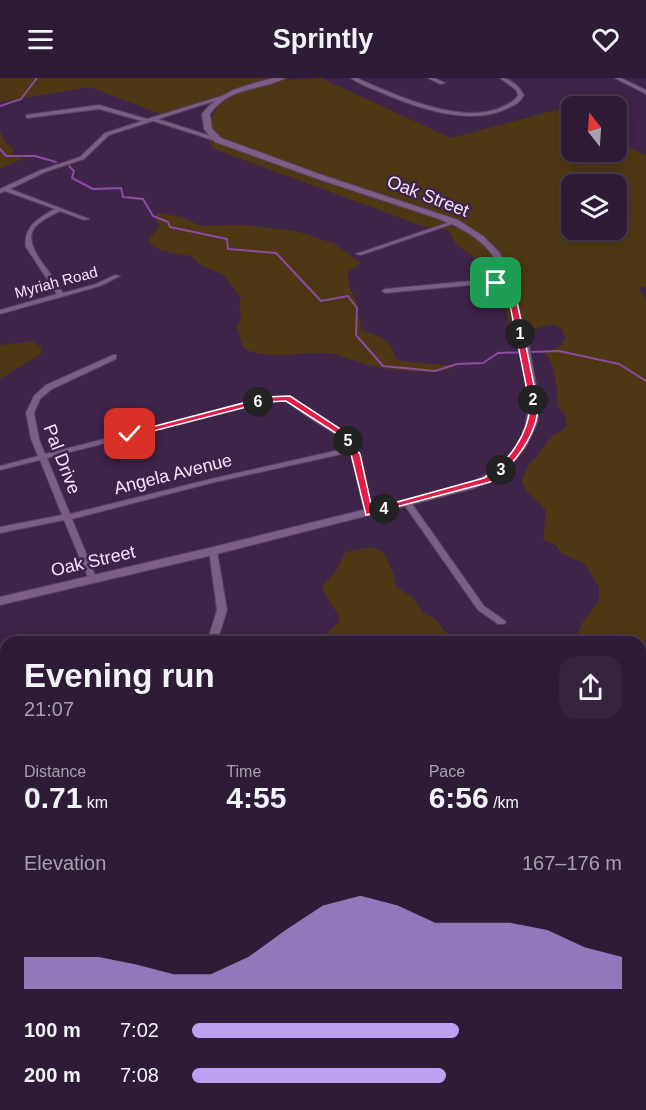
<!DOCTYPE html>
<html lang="en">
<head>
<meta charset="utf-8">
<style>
	:root { --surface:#2e1b36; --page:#36243e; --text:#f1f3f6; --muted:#a7a1ad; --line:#493951; --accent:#bca0f2 }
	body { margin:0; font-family:Arial,sans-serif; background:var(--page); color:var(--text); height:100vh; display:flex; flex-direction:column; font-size:22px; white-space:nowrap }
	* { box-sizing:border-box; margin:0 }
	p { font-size:20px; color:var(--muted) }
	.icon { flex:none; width:33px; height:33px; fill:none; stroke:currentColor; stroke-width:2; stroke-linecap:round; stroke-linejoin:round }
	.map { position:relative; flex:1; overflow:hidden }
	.side { position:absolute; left:0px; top:558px; width:646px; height:474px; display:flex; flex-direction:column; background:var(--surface); border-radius:18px 18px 0 0; box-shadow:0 3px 15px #0003,0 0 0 2px var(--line) }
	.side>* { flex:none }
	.needle { width:39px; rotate:343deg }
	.tools { position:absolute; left:561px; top:18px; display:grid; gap:12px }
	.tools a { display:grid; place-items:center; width:66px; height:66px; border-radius:12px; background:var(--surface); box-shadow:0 3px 15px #0003,0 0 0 2px var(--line); font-size:30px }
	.pin { position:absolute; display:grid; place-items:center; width:51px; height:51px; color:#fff; margin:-26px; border-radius:12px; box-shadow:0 3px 9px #0006 }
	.km { position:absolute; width:30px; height:30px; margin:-15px; border-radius:50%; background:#222; color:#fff; font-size:16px; line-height:30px; text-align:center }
	.round { display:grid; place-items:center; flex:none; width:63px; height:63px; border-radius:18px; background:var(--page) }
	.overview { display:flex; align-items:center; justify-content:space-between; height:102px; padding:0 24px }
	h1 { font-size:33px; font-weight:800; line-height:45px }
	.figures { display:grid; grid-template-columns:repeat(3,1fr); gap:9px; height:102px; padding:6px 24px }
	.figures div { display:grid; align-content:center }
	.figures b { font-size:30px; font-weight:800 }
	.figures small { font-size:16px; font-weight:400 }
	.figures p { font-size:16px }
	.chart { height:168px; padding:12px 24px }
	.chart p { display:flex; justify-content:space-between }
	.chart svg { width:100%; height:108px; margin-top:6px; fill:var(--accent); opacity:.7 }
	ul { padding:0 24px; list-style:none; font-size:20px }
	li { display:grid; grid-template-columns:96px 72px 1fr; align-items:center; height:45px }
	li i { height:15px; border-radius:8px; background:var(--accent) }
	header { display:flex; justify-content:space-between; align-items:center; height:78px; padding:0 24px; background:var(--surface); font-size:27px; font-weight:800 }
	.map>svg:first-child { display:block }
	.green { fill:#4e3713; fill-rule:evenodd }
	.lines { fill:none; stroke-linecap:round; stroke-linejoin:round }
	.stream-far2 { stroke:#8a4da2; stroke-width:2 }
	.stream-far1 { stroke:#8a4da2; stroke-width:3 }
	.stream { stroke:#8a4da2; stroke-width:4 }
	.minor-casing { stroke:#573f5f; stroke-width:2 }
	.tertiary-casing { stroke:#573f5f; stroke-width:2 }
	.minor { fill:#7a5e86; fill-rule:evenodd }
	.tertiary { fill:#7a5e86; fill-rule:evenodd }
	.route { fill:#e11d48; stroke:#fff; stroke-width:1.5 }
	.labels { text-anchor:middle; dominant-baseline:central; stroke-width:5; stroke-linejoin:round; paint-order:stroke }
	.far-street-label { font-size:15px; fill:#f4e4fb; stroke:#3e2448 }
	.street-label { font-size:18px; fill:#f4e4fb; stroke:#3e2448 }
</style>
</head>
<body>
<header><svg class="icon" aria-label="menu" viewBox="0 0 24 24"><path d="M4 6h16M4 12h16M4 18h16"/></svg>Sprintly<svg class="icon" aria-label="heart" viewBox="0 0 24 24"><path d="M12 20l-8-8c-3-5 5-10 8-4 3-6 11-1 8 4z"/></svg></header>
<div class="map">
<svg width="646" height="1032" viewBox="0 0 646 1032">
	<rect width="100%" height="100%" fill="#3e2448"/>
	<!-- green -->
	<path class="green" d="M 0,0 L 286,0 L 291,2 L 321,0 L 451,60 L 563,30 L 571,36 L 572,74 L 616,74 L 617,61 L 646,78 L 646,209 L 638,210 L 646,222 L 646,644 L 641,648 L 640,564 L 579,564 L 578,556 L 582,545 L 599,523 L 599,509 L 584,485 L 561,475 L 557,468 L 543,461 L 546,433 C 538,422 525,416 522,403 L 528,386 C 540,379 541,369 551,360 C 555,355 562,354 567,348 L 565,337 L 557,327 C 559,316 554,282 545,275 L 561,268 L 565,260 L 562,251 L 554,246 L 512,256 L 506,233 L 489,191 L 456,166 L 448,152 L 425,149 L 214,71 C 199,55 212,38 222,23 L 215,19 L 166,38 L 90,9 L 0,24 ZM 572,106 L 616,106 L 616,152 L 572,152 Z
		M 0,52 L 4,63 L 14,72 L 12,76 L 24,80 L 0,91 Z
		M 159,135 L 182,139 L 200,148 L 245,147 L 296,153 L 335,166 L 361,185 C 358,187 351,191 349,194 C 343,202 357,222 359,231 L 356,234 L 360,241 L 361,252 C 375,257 393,261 394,278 L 401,283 L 455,288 C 442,300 381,291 365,286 C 351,282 339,276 325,275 C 297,273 269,284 243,270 L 237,249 L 242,237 L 239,228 L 241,219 L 222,196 L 199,186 L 191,178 L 162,173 L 151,167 L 149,161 L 160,148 L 156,142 L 156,136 Z
		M 33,263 L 41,270 L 41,276 L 0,301 L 0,267 Z
		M 371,469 L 383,474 L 393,494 L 396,509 L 412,519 L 423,535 L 437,542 L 443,552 L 448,555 L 450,564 L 308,564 L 323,558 L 340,543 L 340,540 L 322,511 L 323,507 L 336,493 L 345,474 Z
		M 206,1026 L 464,1026 L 462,1032 L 208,1032 Z"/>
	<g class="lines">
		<!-- stream-far2 -->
		<path class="stream-far2" d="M 0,28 L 21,21 L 37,0
			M 0,71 L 6,78 L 35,78 L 56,84
			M 69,88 L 74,93 L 72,100 L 93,111 L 121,110 L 123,119 L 143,121 L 153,138 L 168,144 L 170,149 L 227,161 L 228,171 L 276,175 L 321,223 L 348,218 L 357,230 L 356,257 L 383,288 L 435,293 L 457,286 L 483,285 L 498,275 L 559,273 L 619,286 L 646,303"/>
		<!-- stream-far1 -->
		<path class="stream-far1" d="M 640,579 L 646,571"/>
		<!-- stream -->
		<path class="stream" d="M 360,1026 L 360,1032"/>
		<defs>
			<path id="minor" d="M 351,0 L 357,0 C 394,17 465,49 504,28 C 510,25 515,23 518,17 L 516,12 L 500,0 C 510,0 519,8 524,17 C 520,24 517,26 510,29 C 471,50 418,30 380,14 C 370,10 359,6 351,0 Z
				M 428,0 L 434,0 L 445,5 L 440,6 Z
				M 615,0 L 621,0 L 646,12 L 646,16 Z
				M 222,18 L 227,19 L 158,41 L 220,61 L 220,63 L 216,63 L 153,43 L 109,57 L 84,81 L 45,94 L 10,111 L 89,141 L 84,142 L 60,133 C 32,147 22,155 41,183 C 49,193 56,204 63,215 L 96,206 L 115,197 L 120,198 L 100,208 L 0,236 L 0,232 L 57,216 L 26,169 C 23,149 38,140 55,131 L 5,113 L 0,115 L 0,111 L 41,92 L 80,79 L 105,55 L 142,43 L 99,31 L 28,40 L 26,39 L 26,37 L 99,27 L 147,41 Z
				M 453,143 L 458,144 L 361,177 L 356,176 Z
				M 509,202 L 511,203 L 511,205 L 471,207 L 385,215 L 382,213 L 385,211 L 471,203 Z
				M 113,277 L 116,277 L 116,281 L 52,311 L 40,321 L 34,335 L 39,361 L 45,376 L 266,320 L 284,318 L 294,320 L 311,333 L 347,356 L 360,376 L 373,435 L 369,438 L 365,435 L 351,374 L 211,405 L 72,441 L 97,502 L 93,505 L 89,502 L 64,442 L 0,455 L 0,449 L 62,437 L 40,382 L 0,392 L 0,388 L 38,378 L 31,361 L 26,335 L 34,318 L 46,307 ZM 284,322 L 288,324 L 305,337 L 341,360 L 348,370 L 211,401 L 70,436 L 47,380 L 266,324 Z
				M 407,422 L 410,423 L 484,528 L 504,542 L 506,544 L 504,546 L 498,546 L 478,532 L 403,425 Z
				M 213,470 L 217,473 L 227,532 L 217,564 L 207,564 L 217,532 L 209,473 Z
				M 0,624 L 6,625 L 6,633 L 0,632 Z
				M 125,1026 L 137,1026 L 136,1032 L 122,1032 Z"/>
			<path id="tertiary" d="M 274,0 L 285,0 C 259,14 231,7 210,36 L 212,51 L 221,60 L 322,97 L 458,142 L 483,158 L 499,174 L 509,194 L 528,262 L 537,312 L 538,343 L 525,370 L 505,395 L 493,403 L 472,411 L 213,477 L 0,527 L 0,519 L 213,469 L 464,407 C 507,391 532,362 527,315 C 524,283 510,199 491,175 C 469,147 432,139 400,128 C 372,119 345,110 318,101 C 283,89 249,76 215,64 L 204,51 L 202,36 C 220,12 247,7 274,0 Z"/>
		</defs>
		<!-- minor casing -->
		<use href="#minor" class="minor-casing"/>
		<!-- tertiary casing -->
		<use href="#tertiary" class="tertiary-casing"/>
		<!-- minor -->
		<use href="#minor" class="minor"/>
		<!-- tertiary -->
		<use href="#tertiary" class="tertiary"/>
	</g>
	<!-- route -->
	<path class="route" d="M 496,202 L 513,204 L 538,327 C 538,356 514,388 490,404 L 366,437 L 351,376 L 345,365 L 336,355 L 286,323 L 266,324 L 130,359 L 125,356 L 266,319 L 290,318 L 342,352 L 360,376 L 372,431 L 484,400 C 508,385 529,356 530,327 L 506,207 L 494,206 Z"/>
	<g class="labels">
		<!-- far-street labels -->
		<g class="far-street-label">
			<text transform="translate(56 204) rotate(-15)">Myriah Road</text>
		</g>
		<!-- street labels -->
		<g class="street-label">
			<text transform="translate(428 118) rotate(21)">Oak Street</text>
			<text transform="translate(62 381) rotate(69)">Pal Drive</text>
			<text transform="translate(173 396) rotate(-14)">Angela Avenue</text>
			<text transform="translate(93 483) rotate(-13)">Oak Street</text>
		</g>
	</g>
</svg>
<div class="tools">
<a><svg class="needle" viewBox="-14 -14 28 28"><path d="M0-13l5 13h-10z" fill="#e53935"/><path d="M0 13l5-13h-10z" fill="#a7a1ad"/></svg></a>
<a><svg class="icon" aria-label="layers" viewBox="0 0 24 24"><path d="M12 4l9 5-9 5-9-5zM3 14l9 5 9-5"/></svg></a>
</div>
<div class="pin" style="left:496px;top:205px;background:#1e9e55"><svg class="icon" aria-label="arrive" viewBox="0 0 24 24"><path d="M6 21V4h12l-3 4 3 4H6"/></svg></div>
<div class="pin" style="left:130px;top:356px;background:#d93025"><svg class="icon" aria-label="check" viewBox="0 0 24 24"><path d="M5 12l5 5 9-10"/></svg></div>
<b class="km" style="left:520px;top:256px">1</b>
<b class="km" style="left:533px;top:322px">2</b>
<b class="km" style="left:501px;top:392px">3</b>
<b class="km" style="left:384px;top:431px">4</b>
<b class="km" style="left:348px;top:363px">5</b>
<b class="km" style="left:258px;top:324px">6</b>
<section class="side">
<div class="overview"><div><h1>Evening run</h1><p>21:07</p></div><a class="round"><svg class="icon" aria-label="share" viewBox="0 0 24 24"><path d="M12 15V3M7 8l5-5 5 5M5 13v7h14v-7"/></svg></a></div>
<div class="figures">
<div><p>Distance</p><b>0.71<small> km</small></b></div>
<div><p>Time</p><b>4:55</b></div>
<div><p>Pace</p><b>6:56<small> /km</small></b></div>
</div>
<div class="chart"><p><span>Elevation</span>167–176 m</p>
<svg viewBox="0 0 160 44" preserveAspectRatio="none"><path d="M0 44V31L10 31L20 31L30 34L40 38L50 38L60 31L70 20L80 10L90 6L100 10L110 17L120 17L130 17L140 20L150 27L160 31V44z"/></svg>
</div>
<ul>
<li><b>100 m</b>7:02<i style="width:62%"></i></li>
<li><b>200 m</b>7:08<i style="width:59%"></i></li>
</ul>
</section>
</div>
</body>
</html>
